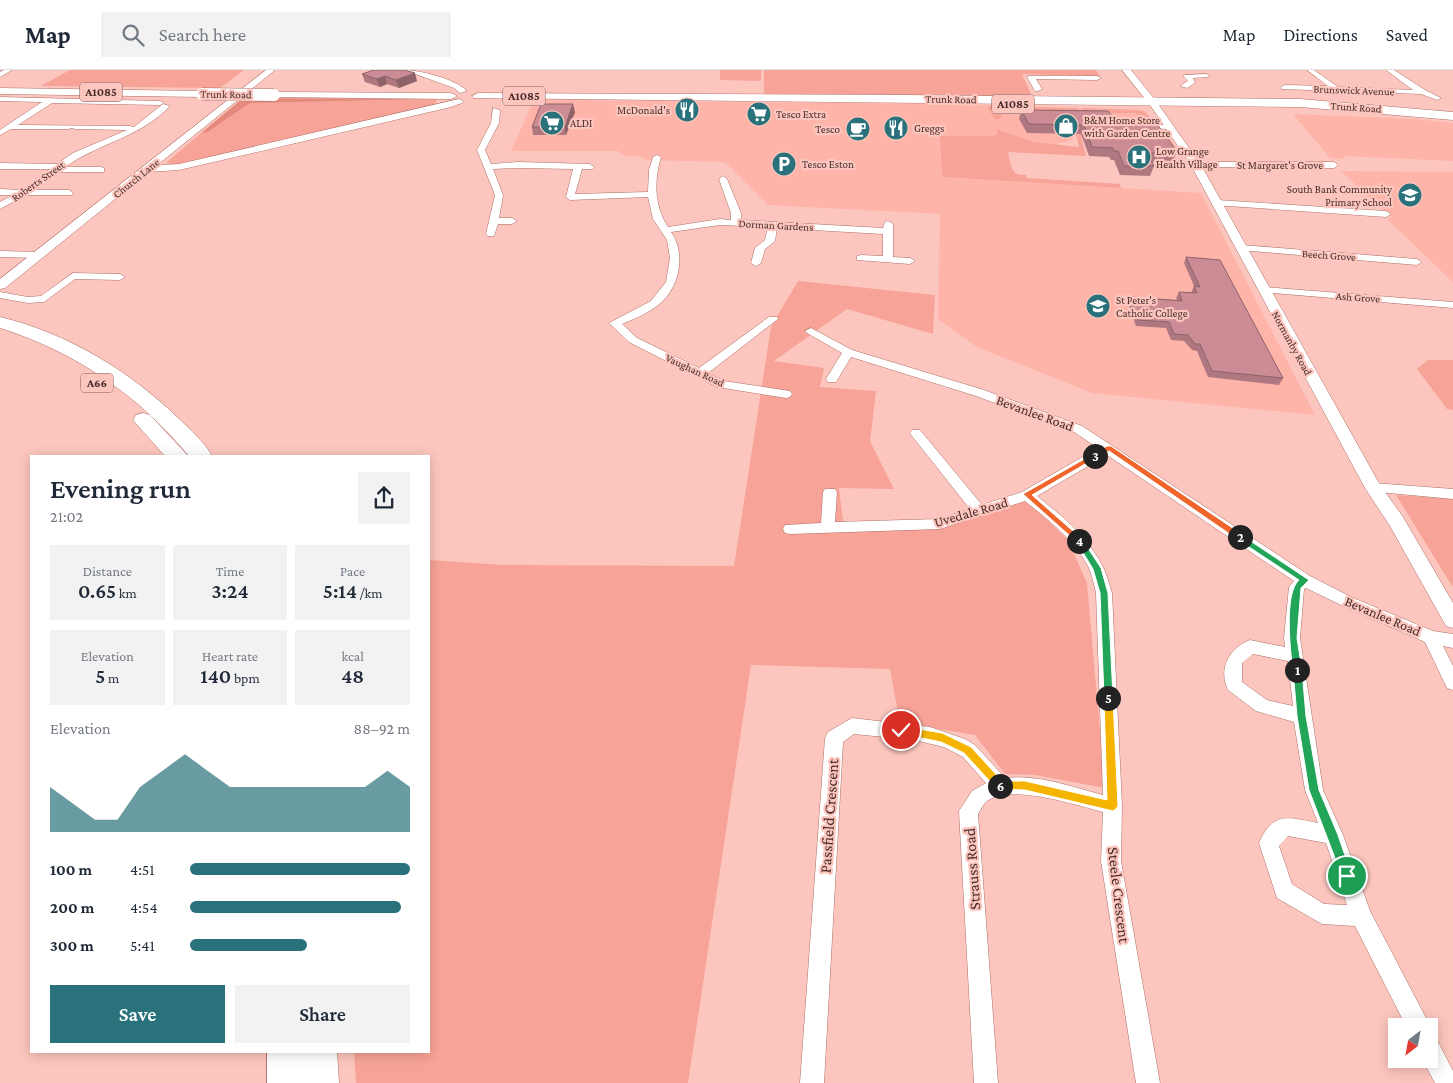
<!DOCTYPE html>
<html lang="en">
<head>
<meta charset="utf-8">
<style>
	:root { --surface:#fff; --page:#f2f2f3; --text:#1f2937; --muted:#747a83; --line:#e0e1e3; --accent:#29717b }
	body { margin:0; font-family:"Crimson Pro",serif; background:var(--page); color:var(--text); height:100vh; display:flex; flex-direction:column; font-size:19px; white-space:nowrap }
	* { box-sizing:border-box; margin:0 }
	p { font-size:16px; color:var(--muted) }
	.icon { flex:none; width:28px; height:28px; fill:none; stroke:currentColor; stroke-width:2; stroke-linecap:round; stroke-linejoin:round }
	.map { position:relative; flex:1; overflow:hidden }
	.panel { position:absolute; left:30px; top:385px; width:400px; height:598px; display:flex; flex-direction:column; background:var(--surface); border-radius:0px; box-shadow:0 2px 12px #0003 }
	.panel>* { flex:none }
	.needle { width:32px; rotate:211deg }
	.tools { position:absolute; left:1388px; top:948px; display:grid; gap:10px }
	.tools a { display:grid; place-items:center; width:50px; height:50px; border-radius:0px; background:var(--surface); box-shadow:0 2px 12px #0003; font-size:25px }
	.pin { position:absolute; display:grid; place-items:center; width:42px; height:42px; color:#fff; margin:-21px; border:2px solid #fff; border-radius:50%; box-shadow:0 1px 5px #0007 }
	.km { position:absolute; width:25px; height:25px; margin:-12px; border-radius:50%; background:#222; color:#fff; font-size:14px; line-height:25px; text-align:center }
	.round { display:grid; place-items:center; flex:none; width:52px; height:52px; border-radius:0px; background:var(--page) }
	.overview { display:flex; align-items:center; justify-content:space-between; height:85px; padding:0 20px }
	h1 { font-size:28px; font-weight:600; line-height:38px }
	.figures { display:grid; grid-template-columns:repeat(3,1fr); gap:8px; height:85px; padding:5px 20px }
	.figures div { display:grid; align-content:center; border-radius:0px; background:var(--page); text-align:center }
	.figures b { font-size:21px; font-weight:600 }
	.figures small { font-size:14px; font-weight:400 }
	.figures p { font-size:14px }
	.chart { height:140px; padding:10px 20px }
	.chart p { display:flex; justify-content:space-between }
	.chart svg { width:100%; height:90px; margin-top:5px; fill:var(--accent); opacity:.7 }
	.primary-button { display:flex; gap:10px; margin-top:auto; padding:10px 20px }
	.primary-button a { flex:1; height:58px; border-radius:0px; background:var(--accent); color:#fff; font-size:20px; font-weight:600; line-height:58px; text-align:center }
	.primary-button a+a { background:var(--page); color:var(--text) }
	ul { padding:0 20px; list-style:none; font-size:16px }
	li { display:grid; grid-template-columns:80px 60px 1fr; align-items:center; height:38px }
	li i { height:12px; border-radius:6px; background:var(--accent) }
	header { display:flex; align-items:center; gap:30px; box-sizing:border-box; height:70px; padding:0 25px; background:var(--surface); border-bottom:1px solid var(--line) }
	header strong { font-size:24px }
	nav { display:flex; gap:28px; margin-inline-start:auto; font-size:18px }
	.search { width:350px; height:45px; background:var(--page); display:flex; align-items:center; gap:12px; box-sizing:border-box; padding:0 18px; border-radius:0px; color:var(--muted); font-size:19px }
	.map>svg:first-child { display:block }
	.built { fill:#ffb4a9 }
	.green { fill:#f8a397 }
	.forest { fill:#e4897c }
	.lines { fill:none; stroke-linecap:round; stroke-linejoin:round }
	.minor-casing { stroke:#ac6f67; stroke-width:1 }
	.tertiary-casing { stroke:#ac6f67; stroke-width:1 }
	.primary-casing { stroke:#ac6f67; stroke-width:1 }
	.trunk-casing { stroke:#ac6f67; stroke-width:1 }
	.minor { fill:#fff; fill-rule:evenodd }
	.tertiary { fill:#fff; fill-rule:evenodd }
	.primary { fill:#fff; fill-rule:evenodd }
	.trunk { fill:#fff; fill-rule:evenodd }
	.primary-bridge-casing { stroke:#ac6f67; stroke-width:13; stroke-linecap:butt }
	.primary-bridge { stroke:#fff; stroke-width:12 }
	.wall { fill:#af7881 }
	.shaded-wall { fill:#8e6269 }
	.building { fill:#cb8c96; stroke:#8e6269 }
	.split-1 { fill:#22a559; stroke:#fff }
	.split-2 { fill:#22a559; stroke:#fff }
	.split-3 { fill:#f0652b; stroke:#fff }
	.split-4 { fill:#f0652b; stroke:#fff }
	.split-5 { fill:#22a559; stroke:#fff }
	.split-6 { fill:#f5b400; stroke:#fff }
	.split-7 { fill:#f5b400; stroke:#fff }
	.labels { text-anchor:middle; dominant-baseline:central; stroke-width:4.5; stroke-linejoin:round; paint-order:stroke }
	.far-street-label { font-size:11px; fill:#472d2a; stroke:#fcc6be }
	.far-poi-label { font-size:11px; fill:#472d2a; stroke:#fcc6be; text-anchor:start }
	.shield { fill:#fcc6be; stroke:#7d5b56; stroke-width:1 }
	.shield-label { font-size:12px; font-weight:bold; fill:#472d2a }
	.street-label { font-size:14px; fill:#472d2a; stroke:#fcc6be }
	.near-street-label { font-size:16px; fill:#472d2a; stroke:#fcc6be }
</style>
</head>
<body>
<header>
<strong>Map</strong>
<div class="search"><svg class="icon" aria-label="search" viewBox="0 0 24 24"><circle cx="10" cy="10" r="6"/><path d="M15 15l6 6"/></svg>Search here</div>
<nav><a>Map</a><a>Directions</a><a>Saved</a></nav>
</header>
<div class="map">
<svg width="1453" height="1013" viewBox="0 0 1453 1013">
	<rect width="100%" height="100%" fill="#fcc6be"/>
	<!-- built -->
	<path class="built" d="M 534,30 L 971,34 L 1028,38 L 1141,40 L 1160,55 L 1112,55 L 1118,65 L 1072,65 L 1073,70 L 1057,74 L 1034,72 L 997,59 L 998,64 L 992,66 L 940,66 L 942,107 L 1201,123 L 1315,345 L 1092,323 L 977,277 L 938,249 L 940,144 L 768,135 L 725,92 L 647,90 L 638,86 L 625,86 L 618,81 L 511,81 Z
		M 1293,44 L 1414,49 L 1453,53 L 1453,91 L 1343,86 L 1344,89 L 1330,88 Z
		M 1341,101 L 1453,102 L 1453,212 L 1387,149 L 1392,148 Z"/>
	<!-- green -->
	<path class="green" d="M 70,0 L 244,0 L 220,18 L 41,16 Z
		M 720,0 L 761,0 L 761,11 L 720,10 Z
		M 764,0 L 1096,0 L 1100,6 L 1022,4 L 1032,26 L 764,24 Z
		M 438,29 L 433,36 L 178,95 L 166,93 L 201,63 L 208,62 L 250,33 Z
		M 990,36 L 1077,38 L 1080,43 L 1013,42 L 1003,44 L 1001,48 L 995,50 L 988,38 Z
		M 1081,38 L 1138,40 L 1144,41 L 1157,54 L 1145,54 L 1136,43 L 1084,43 Z
		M 996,59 L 1034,72 L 1079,77 L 1076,65 L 1168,66 L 1179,83 L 1149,82 L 1099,68 L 1081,67 L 1086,86 L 1008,82 C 1011,95 1010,106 1026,105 L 1027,108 L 1120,114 L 1121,118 L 942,107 L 940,66 L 992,66 L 998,64 Z
		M 798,211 L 935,225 L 933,264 L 847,239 L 774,291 L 824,298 L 820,317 L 876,321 L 870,371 L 894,419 L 839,418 L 844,459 L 946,455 L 987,444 L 1023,427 L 1068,470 L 1087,513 L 1105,718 L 1035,705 L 1005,704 L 975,665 L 900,653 L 890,599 L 751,595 L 688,1013 L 356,1013 L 354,981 L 429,981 L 429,490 L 503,495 L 734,496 L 771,257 Z
		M 1428,290 L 1453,290 L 1453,340 L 1447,339 L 1417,299 Z
		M 1396,425 L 1453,429 L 1453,516 L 1452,516 Z"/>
	<!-- forest -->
	<path class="forest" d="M 243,28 L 431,29 L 250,33 L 208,62 L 201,63 Z"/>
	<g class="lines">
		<defs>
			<path id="minor" d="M 4,0 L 12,0 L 0,7 L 0,2 Z
				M 404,0 C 419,0 456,9 467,21 L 460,23 L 454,18 Z
				M 1307,0 L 1314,0 L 1338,17 L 1413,20 L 1386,0 L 1394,0 L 1425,20 L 1441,28 L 1437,30 L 1421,24 L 1282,19 L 1281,17 L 1285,15 L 1328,16 Z
				M 1206,4 L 1210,6 L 1208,7 L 1193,8 L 1195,13 L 1187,18 L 1180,16 L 1188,11 L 1183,6 L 1185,5 Z
				M 1029,6 L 1097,6 L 1101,8 L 1097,10 L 1036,9 L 1042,19 L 1038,21 L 1035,21 L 1027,7 Z
				M 0,27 L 160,31 L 164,33 L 160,35 L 52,33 L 18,55 L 130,56 L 134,57 L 163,34 L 170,36 C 141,67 99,73 65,97 L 101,97 L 104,98 L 104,102 L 58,102 L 33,120 L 69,120 L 73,123 L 72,125 L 25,125 L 0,139 L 0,132 L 13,125 L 0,125 L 0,119 L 22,120 L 50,99 L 0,99 L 0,93 L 57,94 L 73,83 L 127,60 L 75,59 L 72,58 L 68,59 L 11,59 L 0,65 L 0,60 L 42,32 L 0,31 Z
				M 459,29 L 463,31 L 462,33 L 451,37 L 179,100 L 147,102 L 143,99 L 147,96 L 179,94 Z
				M 493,38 L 500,40 L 499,53 L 485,80 L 491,94 L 518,92 L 590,94 L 594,97 L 593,99 L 582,99 L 575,124 L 648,122 L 649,100 L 653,87 L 657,85 L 661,87 C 654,110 654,136 668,157 L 720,149 L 731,150 L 731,143 L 719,109 L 723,106 L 727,109 L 741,143 L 741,150 L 883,158 L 885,152 L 888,151 L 893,154 L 893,187 L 910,188 L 915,191 L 910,194 L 857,190 L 857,186 L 861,185 L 883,186 L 883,164 L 777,158 L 775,171 L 765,179 L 761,193 L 756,196 L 751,193 L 755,178 L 765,170 L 768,157 L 720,155 L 671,162 C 687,185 679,220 657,236 C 646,244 634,249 622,254 L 637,268 L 699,298 L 769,247 L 777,247 L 778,249 L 708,303 L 724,311 L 790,321 L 792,324 L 790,327 L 786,328 L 717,317 L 629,272 L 609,253 L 651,231 L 666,212 L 670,188 L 667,170 L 653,149 L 648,127 L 570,130 L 566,127 L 573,99 L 518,98 L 493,99 L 503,125 L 499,148 L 512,148 L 517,151 L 512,154 L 498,154 L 494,166 L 488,166 L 486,164 L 495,125 L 477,80 L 491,53 Z
				M 1135,54 L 1169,55 L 1173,57 L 1169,59 L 1138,58 L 1135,58 Z
				M 1196,92 L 1334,92 L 1338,95 L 1334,98 L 1193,97 L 1192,95 Z
				M 1217,130 L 1386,141 L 1391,144 L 1386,147 L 1214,135 L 1212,133 Z
				M 1242,175 L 1417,189 L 1422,192 L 1417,195 L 1239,180 L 1239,176 Z
				M 0,181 L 39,182 L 44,185 L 39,188 L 0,187 Z
				M 73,203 L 120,204 L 125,207 L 120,210 L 75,209 L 44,232 L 28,233 L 0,228 L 0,222 L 28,227 L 41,226 Z
				M 1264,217 L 1453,232 L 1453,238 L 1260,222 L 1259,220 L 1260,218 Z
				M 811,258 L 852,280 L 984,320 L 1082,356 L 1310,506 L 1353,528 L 1433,561 L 1453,564 L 1453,578 L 1443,576 L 1453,596 L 1453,620 L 1447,618 L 1425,572 L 1343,536 L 1306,518 L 1304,519 L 1300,568 L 1323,720 L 1343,765 L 1370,841 L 1426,948 L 1429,956 L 1429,957 L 1406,956 L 1355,856 L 1322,854 L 1277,828 L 1259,773 C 1273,740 1290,748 1318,753 L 1305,720 L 1294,652 L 1256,641 L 1228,620 C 1218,599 1229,578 1250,570 L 1285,577 L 1284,568 L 1289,517 L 1294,511 L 1107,385 L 1037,426 C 1062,446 1088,467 1103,497 C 1107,505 1109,514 1112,523 L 1122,736 L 1121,791 L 1160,1013 L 1136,1013 L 1101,791 L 1103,742 C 1077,735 1014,715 990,729 C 984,732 981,739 978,744 L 998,1013 L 974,1013 L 959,741 L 972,721 L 986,713 L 963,687 L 944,677 L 914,670 L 854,664 L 843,672 L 824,1013 L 800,1013 L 825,668 L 828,662 L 852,648 L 930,657 L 965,669 L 975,675 L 1005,708 C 1038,704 1072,717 1103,725 L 1096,523 C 1094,514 1092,505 1088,496 C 1074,469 1048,450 1025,431 L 940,459 L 790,464 L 785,463 L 783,459 L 785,455 L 821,453 L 823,422 L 825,419 L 835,419 L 837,422 L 835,452 L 939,449 L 970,439 L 912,366 L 910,363 L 912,360 L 920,360 L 982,435 L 1022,422 L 1098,378 L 1074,362 L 976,326 L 851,287 L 836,312 L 828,312 L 826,309 L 842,283 L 807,263 L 805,261 ZM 1253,584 L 1288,591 L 1293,636 L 1267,630 L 1242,612 L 1242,593 ZM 1288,766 L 1326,773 L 1347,835 L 1324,834 L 1292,814 L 1279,776 Z
				M 1373,413 L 1453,419 L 1453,429 L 1368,421 L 1366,418 L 1368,415 Z
				M 1429,967 L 1437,970 L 1453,1001 L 1453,1013 L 1435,1013 L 1422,989 L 1429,989 Z"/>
			<path id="tertiary" d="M 266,0 L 275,0 L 5,218 L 0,219 L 0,209 Z
				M 1122,0 L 1131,0 L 1156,31 L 1201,95 L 1380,415 L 1403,447 L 1453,533 L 1453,558 L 1446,556 L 1390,456 L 1365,418 L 1191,95 L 1150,35 Z"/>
			<path id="primary" d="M 0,18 L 202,21 L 208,24 L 202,27 L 0,24 Z
				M 274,22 L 451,23 L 457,26 L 451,29 L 270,27 L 268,25 L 270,23 Z
				M 478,23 L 907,25 L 1300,29 L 1453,42 L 1453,50 L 1300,37 L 474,28 L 472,26 Z"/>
			<path id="trunk" d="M 0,247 C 67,263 130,301 179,349 C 191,360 204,372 212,386 L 189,386 C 140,326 74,281 0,258 Z
				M 143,343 L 150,345 L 188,386 L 165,386 L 133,350 L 136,345 Z
				M 267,981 L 337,981 L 339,1013 L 267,1013 Z"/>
		</defs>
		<!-- minor casing -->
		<use href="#minor" class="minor-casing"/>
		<!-- tertiary casing -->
		<use href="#tertiary" class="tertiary-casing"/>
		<!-- primary casing -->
		<use href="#primary" class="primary-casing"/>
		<!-- trunk casing -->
		<use href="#trunk" class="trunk-casing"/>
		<!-- minor -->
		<use href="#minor" class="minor"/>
		<!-- tertiary -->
		<use href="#tertiary" class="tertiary"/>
		<!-- primary -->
		<use href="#primary" class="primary"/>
		<!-- trunk -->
		<use href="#trunk" class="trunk"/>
		<defs>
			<path id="primary-bridge" d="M 202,24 L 274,25"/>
		</defs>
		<!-- primary-bridge casing -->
		<use href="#primary-bridge" class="primary-bridge-casing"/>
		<!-- primary-bridge -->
		<use href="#primary-bridge" class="primary-bridge"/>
	</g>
	<!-- wall -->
	<path class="wall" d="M 374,0 L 417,11 L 399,18 L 387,14 L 380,17 L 365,12 L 362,4 Z
		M 1021,40 L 1113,47 L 1123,56 L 1177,82 L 1173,91 L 1154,90 L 1153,93 L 1152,93 L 1154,96 L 1150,106 L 1120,105 L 1114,90 L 1111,90 L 1109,87 L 1089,86 L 1081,64 L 1027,63 L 1019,49 Z
		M 575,42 L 566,65 L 533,65 L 532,57 Z
		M 1186,187 L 1283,308 L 1279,315 L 1208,307 L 1197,281 L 1192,280 L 1184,271 L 1171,270 L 1166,258 L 1136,256 L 1128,233 L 1131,227 L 1177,230 L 1176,228 L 1179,222 L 1191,223 L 1194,216 L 1184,193 Z"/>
	<!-- shaded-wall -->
	<path class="shaded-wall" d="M 415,3 L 417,11 L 399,18 L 396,10 Z
		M 385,6 L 387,14 L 380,17 L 377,9 Z
		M 573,34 L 575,42 L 566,65 L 565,57 Z"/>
	<!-- building -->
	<path class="building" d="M 374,0 L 404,0 L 415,3 L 396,10 L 385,6 L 377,9 L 362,4 Z
		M 541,34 L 573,34 L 565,57 L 532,57 Z
		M 1021,40 L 1108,41 L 1113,47 L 1118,47 L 1123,56 L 1131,54 L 1132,51 L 1155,51 L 1177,82 L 1155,80 L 1157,83 L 1147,83 L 1154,96 L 1124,96 L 1118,81 L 1114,81 L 1113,78 L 1092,77 L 1084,55 L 1029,54 Z
		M 1186,187 L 1220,190 L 1283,308 L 1212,301 L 1200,274 L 1195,274 L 1188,265 L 1174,264 L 1169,252 L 1138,250 L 1131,227 L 1182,231 L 1179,222 L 1197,223 L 1194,216 L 1200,217 Z"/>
	<!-- split-1 -->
	<path class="split-1" d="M 1297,596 L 1302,600 L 1306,646 L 1319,720 L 1338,765 L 1352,806 L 1351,809 L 1347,811 L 1343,809 L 1309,720 L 1297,646 L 1293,600 Z"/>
	<!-- split-2 -->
	<path class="split-2" d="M 1240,464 L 1309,510 L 1301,518 L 1297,568 L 1302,600 L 1300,602 L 1297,603 L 1293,600 C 1290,580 1284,523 1299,510 L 1237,469 L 1236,467 Z"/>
	<!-- split-3 -->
	<path class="split-3" d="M 1107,376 L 1111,376 L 1243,465 L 1243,469 L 1237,469 L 1109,381 L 1098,387 L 1093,387 L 1093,384 Z"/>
	<!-- split-4 -->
	<path class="split-4" d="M 1093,384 L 1099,386 L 1032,425 L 1082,469 L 1083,471 L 1079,474 L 1023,424 Z"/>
	<!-- split-5 -->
	<path class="split-5" d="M 1079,468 L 1082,469 L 1101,498 L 1108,523 L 1113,628 L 1108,632 L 1104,628 L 1100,523 L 1093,499 L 1076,471 Z"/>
	<!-- split-6 -->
	<path class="split-6" d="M 1108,624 L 1113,628 L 1118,736 L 1116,739 L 1113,741 L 1025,720 L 997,719 L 997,713 L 1000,711 L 1025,711 L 1107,730 L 1104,628 Z"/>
	<!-- split-7 -->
	<path class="split-7" d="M 901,656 L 942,663 L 971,677 L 1004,713 L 1004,719 L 997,719 L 964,683 L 941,672 L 898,663 L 897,660 Z"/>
	<!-- icons -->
	<defs>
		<symbol id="restaurant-disc" viewBox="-11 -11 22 22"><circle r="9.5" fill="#29717b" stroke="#fcc6be"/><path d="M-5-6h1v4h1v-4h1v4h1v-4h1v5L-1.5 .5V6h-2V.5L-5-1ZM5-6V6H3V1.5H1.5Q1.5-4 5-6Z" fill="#fff"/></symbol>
		<symbol id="supermarket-disc" viewBox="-11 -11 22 22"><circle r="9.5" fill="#29717b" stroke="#fcc6be"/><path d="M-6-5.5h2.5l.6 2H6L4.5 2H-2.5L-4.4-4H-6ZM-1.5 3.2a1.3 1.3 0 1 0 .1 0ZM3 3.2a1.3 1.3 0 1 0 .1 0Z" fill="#fff"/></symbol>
		<symbol id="shop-disc" viewBox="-11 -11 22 22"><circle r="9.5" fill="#29717b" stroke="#fcc6be"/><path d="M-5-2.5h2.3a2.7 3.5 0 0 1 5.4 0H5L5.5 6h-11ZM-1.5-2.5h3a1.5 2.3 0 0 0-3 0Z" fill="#fff"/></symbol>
		<symbol id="cafe-disc" viewBox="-11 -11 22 22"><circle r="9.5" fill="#29717b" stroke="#fcc6be"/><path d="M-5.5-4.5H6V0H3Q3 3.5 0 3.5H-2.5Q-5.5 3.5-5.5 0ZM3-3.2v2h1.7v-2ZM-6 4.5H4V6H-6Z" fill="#fff"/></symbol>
		<symbol id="hospital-disc" viewBox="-11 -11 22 22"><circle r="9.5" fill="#29717b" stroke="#fcc6be"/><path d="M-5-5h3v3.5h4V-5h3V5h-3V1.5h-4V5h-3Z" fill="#fff"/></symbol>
		<symbol id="parking-disc" viewBox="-11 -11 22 22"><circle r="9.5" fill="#29717b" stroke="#fcc6be"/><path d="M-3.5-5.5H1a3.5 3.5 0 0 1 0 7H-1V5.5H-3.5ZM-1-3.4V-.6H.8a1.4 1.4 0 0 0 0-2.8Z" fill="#fff"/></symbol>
		<symbol id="school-disc" viewBox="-11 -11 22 22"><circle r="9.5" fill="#29717b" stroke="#fcc6be"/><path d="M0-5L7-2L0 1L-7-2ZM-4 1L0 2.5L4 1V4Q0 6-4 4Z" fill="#fff"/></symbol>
	</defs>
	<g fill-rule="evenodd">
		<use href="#restaurant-disc" x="673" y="26" width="28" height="28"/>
		<use href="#supermarket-disc" x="745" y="30" width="28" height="28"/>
		<use href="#supermarket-disc" x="538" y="39" width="28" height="28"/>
		<use href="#shop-disc" x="1052" y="42" width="28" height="28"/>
		<use href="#restaurant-disc" x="882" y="44" width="28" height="28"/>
		<use href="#cafe-disc" x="844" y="45" width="28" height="28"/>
		<use href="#hospital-disc" x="1125" y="73" width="28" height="28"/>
		<use href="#parking-disc" x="770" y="80" width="28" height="28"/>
		<use href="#school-disc" x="1396" y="111" width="28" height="28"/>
		<use href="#school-disc" x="1084" y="222" width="28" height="28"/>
	</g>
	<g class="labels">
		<!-- far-street labels -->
		<g class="far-street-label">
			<text transform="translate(1354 20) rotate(2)">Brunswick Avenue</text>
			<text transform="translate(226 24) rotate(1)">Trunk Road</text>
			<text transform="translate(951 29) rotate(1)">Trunk Road</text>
			<text transform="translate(1356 37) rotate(4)">Trunk Road</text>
			<text x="1280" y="95">St Margaret's Grove</text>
			<text transform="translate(136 108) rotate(-39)">Church Lane</text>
			<text transform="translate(38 111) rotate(-35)">Roberts Street</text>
			<text transform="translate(776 155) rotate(3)">Dorman Gardens</text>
			<text transform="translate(1329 185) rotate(4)">Beech Grove</text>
			<text transform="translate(1358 227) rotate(4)">Ash Grove</text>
			<text transform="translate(1292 273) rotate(61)">Normanby Road</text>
			<text transform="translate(695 300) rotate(25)">Vaughan Road</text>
		</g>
		<!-- far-poi labels -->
		<g class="far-poi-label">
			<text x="670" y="40" text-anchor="end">McDonald's</text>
			<text x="776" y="44">Tesco Extra</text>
			<text x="1084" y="50">B&amp;M Home Store<tspan x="1084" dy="13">with Garden Centre</tspan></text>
			<text x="570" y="53">ALDI</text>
			<text x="914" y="58">Greggs</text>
			<text x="840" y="59" text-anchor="end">Tesco</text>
			<text x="1156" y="81">Low Grange<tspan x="1156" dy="13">Health Village</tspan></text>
			<text x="802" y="94">Tesco Eston</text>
			<text x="1392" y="119" text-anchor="end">South Bank Community<tspan x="1392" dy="13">Primary School</tspan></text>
			<text x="1116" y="230">St Peter's<tspan x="1116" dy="13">Catholic College</tspan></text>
		</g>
		<!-- shield labels -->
		<g class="shield">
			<rect x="80" y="12.5" width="42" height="19" rx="4"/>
			<rect x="503" y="16.5" width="42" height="19" rx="4"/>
			<rect x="992" y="24.5" width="42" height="19" rx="4"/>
			<rect x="81" y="303.5" width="32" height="19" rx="4"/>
		</g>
		<g class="shield-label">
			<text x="101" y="22">A1085</text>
			<text x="524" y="26">A1085</text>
			<text x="1013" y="34">A1085</text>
			<text x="97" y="313">A66</text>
		</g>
		<!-- street labels -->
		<g class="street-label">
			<text transform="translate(1035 343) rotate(20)">Bevanlee Road</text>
			<text transform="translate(971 442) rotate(-16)">Uvedale Road</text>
			<text transform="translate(1383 546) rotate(23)">Bevanlee Road</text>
		</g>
		<!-- near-street labels -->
		<g class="near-street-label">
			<text transform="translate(829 746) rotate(-86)">Passfield Crescent</text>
			<text transform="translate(972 799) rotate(-94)">Strauss Road</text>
			<text transform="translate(1119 825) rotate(83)">Steele Crescent</text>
		</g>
	</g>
</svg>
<div class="tools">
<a><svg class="needle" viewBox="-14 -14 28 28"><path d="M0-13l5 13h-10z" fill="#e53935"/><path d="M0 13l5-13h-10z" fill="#747a83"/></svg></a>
</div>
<div class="pin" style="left:1347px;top:806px;background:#1e9e55"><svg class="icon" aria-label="arrive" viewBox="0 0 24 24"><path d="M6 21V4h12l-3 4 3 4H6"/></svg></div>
<div class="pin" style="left:901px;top:660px;background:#d93025"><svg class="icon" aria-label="check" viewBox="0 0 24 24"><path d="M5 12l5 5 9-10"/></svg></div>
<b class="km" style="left:1297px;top:600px">1</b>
<b class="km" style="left:1240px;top:467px">2</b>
<b class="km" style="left:1095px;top:386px">3</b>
<b class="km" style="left:1079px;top:471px">4</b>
<b class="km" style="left:1108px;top:628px">5</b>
<b class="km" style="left:1000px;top:716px">6</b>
<section class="panel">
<div class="overview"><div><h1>Evening run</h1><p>21:02</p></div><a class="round"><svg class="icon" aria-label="share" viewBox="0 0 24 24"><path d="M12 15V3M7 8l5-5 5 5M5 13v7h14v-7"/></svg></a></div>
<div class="figures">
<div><p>Distance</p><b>0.65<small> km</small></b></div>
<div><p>Time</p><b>3:24</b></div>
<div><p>Pace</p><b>5:14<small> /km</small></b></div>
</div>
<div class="figures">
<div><p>Elevation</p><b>5<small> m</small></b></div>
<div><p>Heart rate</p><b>140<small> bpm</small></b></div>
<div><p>kcal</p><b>48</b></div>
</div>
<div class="chart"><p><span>Elevation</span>88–92 m</p>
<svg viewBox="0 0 160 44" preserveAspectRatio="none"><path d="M0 44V22L10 30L20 38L30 38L40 22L50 14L60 6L70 14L80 22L90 22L100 22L110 22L120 22L130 22L140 22L150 14L160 22V44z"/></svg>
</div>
<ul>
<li><b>100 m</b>4:51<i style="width:100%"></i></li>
<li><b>200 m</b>4:54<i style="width:96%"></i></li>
<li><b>300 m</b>5:41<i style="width:53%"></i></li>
</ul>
<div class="primary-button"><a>Save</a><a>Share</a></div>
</section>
</div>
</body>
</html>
